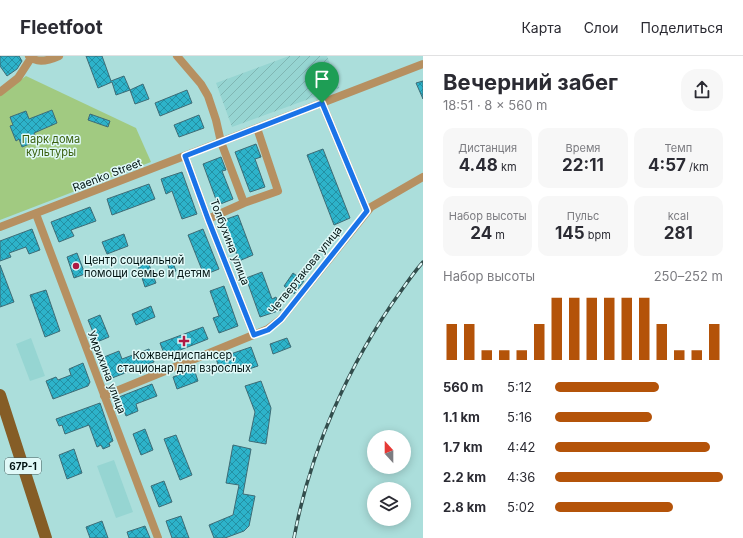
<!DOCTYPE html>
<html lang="ru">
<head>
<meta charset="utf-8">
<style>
	:root { --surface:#fff; --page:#f7f7f7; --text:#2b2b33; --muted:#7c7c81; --line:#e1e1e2; --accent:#b45309 }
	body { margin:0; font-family:Inter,sans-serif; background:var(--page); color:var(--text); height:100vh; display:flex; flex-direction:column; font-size:15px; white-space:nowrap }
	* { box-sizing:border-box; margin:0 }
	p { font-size:13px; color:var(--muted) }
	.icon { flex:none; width:22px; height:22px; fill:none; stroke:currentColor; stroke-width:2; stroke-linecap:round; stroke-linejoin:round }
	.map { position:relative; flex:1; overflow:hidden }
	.details { display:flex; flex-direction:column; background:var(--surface); width:320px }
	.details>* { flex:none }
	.needle { width:26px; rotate:339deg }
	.controls { position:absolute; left:367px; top:374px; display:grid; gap:8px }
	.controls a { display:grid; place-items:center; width:44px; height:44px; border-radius:50%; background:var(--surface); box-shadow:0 2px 10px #0003; font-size:20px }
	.pin { position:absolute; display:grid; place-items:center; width:34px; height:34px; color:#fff; margin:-41px -17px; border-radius:50% 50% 50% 0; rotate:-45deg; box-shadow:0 0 4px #0007 }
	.pin .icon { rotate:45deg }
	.round { display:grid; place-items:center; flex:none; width:42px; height:42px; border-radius:16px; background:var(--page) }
	.overview { display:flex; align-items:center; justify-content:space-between; height:68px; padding:0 20px }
	h1 { font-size:22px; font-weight:700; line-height:30px }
	.stats { display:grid; grid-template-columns:repeat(3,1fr); gap:6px; height:68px; padding:4px 20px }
	.stats div { display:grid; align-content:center; border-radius:10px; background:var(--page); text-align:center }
	.stats b { font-size:17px; font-weight:700 }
	.stats small { font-size:11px; font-weight:400 }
	.stats p { font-size:11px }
	.chart { height:112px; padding:8px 20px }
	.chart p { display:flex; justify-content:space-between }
	.chart svg { width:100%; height:72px; margin-top:4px; stroke:var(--accent); stroke-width:6 }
	ul { padding:0 20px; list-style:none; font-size:13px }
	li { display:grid; grid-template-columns:64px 48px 1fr; align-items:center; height:30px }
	li i { height:10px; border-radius:5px; background:var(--accent) }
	header { display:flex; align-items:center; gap:24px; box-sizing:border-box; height:56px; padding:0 20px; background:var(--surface); border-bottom:1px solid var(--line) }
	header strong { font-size:19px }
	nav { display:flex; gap:22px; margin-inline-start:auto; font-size:14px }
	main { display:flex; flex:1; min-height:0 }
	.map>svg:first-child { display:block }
	.built { fill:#96d5d2 }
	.industrial { fill:url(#industrial-furrows) }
	.green { fill:#a1ca81 }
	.building { fill:url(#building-cross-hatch); stroke:#3e6c76 }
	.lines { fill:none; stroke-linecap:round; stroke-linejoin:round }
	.minor { stroke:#b69061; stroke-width:8 }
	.primary { stroke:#855d26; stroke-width:12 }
	.rail-casing { stroke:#324d4c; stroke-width:3.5 }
	.rail { stroke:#e0f9f8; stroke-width:2; stroke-dasharray:6; stroke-linecap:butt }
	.route-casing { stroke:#fff; stroke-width:8 }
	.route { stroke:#1a73e8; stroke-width:5 }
	.poi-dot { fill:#ae1a44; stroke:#e0f9f8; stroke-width:1.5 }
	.labels { text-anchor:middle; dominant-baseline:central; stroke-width:3; stroke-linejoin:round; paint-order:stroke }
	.shield { fill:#e0f9f8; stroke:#455958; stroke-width:1 }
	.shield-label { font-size:10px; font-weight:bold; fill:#021413 }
	.park-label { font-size:11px; fill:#395f0d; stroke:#e0f9f8 }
	.street-label { font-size:11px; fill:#021413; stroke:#e0f9f8 }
	.poi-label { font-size:11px; fill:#021413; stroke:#e0f9f8; text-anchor:start }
</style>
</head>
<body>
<header>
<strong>Fleetfoot</strong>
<nav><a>Карта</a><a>Слои</a><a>Поделиться</a></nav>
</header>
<main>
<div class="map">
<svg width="423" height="482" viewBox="0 0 423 482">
	<defs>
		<pattern id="industrial-furrows" width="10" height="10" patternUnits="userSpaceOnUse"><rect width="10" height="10" fill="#96d5d2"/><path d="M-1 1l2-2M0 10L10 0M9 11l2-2" fill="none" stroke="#80b6b3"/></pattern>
		<pattern id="building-cross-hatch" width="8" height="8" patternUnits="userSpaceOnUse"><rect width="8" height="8" fill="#2db3ca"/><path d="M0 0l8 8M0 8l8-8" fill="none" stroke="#2490a3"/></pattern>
	</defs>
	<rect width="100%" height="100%" fill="#abdedb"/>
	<!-- built -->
	<path class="built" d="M 31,282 L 45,320 L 30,325 L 16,288 Z
		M 114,404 L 133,456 L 116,462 L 97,410 Z"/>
	<!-- industrial -->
	<path class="industrial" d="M 289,0 L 327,0 L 339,32 L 232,71 L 216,27 Z"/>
	<!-- green -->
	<path class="green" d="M 26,20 L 136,72 L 151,106 L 0,164 L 0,39 Z"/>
	<!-- building -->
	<path class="building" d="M 0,0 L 19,0 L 22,5 L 17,13 L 7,20 L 0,10 Z
		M 86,0 L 102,0 L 111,25 L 124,20 L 130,34 L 116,39 L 112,26 L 98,32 Z
		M 423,25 L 423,43 L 416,27 Z
		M 143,28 L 149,43 L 135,48 L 130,34 Z
		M 187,34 L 192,47 L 160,60 L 155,47 Z
		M 52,54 L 57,67 L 34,77 L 37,85 L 22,91 L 19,83 L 16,85 L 10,70 L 13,69 L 10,61 L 26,55 L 29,63 Z
		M 90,58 L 110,65 L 108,71 L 88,64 Z
		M 199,59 L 204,72 L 179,81 L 174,69 Z
		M 256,88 L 261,101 L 255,103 L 265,131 L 250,136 L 235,96 Z
		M 323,93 L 350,162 L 334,169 L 307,99 Z
		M 221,101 L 226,114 L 222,115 L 233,143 L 218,149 L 203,108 Z
		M 182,116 L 197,158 L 182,163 L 172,135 L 166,138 L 161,123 Z
		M 149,128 L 155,143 L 112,159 L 107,143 Z
		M 90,151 L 96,165 L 71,174 L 74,180 L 59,186 L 51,166 Z
		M 238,159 L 253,199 L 239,205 L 224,164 Z
		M 32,173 L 40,194 L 29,198 L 26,191 L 9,197 L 11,201 L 0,205 L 0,185 Z
		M 203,173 L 219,213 L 204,219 L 188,179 Z
		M 124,178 L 128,190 L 107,198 L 102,186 Z
		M 77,197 L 85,218 L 74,222 L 67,201 Z
		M 171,201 L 176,215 L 170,216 L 166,203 Z
		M 148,206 L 156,227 L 145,231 L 138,210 Z
		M 0,209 L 14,246 L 0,251 Z
		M 262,216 L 272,243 L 276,241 L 281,254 L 260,261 L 246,222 Z
		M 293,217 L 304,225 L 294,238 L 284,230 Z
		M 224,230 L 238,270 L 219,277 L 213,262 L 219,260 L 210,235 Z
		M 46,234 L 60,275 L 45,281 L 30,239 Z
		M 151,250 L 155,261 L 136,269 L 132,258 Z
		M 100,259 L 109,281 L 97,286 L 88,264 Z
		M 203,271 L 208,283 L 165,300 L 160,287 Z
		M 287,282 L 291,291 L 273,298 L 270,288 Z
		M 251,291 L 258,310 L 246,314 L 244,308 L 221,316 L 216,303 Z
		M 149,293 L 154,306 L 112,322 L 104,301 L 119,295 L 122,303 Z
		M 83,307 L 90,326 L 88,330 L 53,343 L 46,325 L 56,321 L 58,324 L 71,319 L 69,313 Z
		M 194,313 L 198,325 L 177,333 L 173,321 Z
		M 261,325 L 271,352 L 266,388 L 249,385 L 255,356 L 245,330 Z
		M 152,328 L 157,340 L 136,348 L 138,355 L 126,360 L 119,341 Z
		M 100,347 L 113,385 L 109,387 L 110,390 L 103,393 L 101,389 L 97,391 L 89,369 L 65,378 L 62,369 L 59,370 L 56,363 Z
		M 145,373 L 153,394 L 141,399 L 133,378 Z
		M 176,379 L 192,419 L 180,424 L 164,383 Z
		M 233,389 L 251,393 L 243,438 L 255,440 L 249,470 L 244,475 L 225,482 L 214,482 L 209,469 L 233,459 L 239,429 L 226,427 Z
		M 74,393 L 82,417 L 67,423 L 59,399 Z
		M 164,425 L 172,446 L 159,451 L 151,430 Z
		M 181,460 L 189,482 L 172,482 L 166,465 Z
		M 102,465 L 108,482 L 90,482 L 86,471 Z
		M 145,470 L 150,482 L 129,482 L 127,476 Z"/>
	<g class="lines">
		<!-- minor -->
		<path class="minor" d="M 29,0 C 37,8 50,4 59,0
			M 177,0 L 201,28 L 208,40 L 216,64 L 221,86 L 244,147 L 208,163
			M 0,36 L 18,22 L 31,2
			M 322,47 L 367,155
			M 185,100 L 208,163 L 254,279
			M 244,147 L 278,135 L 257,72
			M 36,158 L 158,482
			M 0,171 L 423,8
			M 104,340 L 268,273 L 281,263 L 371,151 L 423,121"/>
		<!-- primary -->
		<path class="primary" d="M 0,339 L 46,482"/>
		<defs>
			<path id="rail" d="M 294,482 C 310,395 349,307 401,235 C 408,225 415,215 423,206"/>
		</defs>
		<!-- rail casing -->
		<use href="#rail" class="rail-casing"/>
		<!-- rail -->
		<use href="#rail" class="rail"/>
	</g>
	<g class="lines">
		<defs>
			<path id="route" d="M 322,47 L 367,155 L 281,263 L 268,274 L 254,279 L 208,163 L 185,100 Z"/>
		</defs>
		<!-- route casing -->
		<use href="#route" class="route-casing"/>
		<!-- route -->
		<use href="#route" class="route"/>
	</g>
	<!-- markers -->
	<g class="poi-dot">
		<circle cx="76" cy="210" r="4"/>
		<path d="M182 279h4v4h4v4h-4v4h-4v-4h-4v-4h4z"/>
	</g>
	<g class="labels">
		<!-- shield labels -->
		<rect class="shield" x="5" y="402" width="36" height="16" rx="3"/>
		<g class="shield-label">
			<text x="23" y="410">67Р-1</text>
		</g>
		<!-- park labels -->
		<g class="park-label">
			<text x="51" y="83">Парк дома<tspan x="51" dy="13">культуры</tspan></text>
		</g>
		<!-- street labels -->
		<g class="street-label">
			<text transform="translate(107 119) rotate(-21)">Raenko Street</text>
			<text transform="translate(230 186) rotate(69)">Толбухина улица</text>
			<text transform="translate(305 214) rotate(-51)">Четвертакова улица</text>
			<text transform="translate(107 316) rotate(69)">Умрихина улица</text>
		</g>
		<!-- poi labels -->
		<g class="poi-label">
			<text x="84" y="204">Центр социальной<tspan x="84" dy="13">помощи семье и детям</tspan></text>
			<text x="184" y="299" text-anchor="middle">Кожвендиспансер,<tspan x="184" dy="13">стационар для взрослых</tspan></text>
		</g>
	</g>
</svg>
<div class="controls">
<a><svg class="needle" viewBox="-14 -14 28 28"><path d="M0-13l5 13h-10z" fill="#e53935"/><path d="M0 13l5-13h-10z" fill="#7c7c81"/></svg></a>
<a><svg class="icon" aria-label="layers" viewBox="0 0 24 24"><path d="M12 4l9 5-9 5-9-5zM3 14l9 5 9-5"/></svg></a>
</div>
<div class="pin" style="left:322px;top:47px;background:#1e9e55"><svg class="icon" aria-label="arrive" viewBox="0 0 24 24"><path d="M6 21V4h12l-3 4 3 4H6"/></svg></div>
</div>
<section class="details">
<div class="overview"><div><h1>Вечерний забег</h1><p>18:51 · 8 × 560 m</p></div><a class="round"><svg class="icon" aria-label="share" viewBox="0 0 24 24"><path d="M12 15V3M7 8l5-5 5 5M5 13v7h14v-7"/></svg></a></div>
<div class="stats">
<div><p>Дистанция</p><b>4.48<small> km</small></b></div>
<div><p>Время</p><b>22:11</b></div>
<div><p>Темп</p><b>4:57<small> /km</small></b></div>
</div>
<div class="stats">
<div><p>Набор высоты</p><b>24<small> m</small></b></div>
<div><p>Пульс</p><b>145<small> bpm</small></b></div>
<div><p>kcal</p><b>281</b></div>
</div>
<div class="chart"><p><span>Набор высоты</span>250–252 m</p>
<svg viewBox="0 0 160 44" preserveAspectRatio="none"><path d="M5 44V22M15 44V22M25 44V38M35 44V38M45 44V38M55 44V22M65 44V6M75 44V6M85 44V6M95 44V6M105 44V6M115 44V6M125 44V22M135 44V38M145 44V38M155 44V22"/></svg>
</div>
<ul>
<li><b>560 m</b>5:12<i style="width:62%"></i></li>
<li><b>1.1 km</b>5:16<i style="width:58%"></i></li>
<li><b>1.7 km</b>4:42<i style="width:92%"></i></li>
<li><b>2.2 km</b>4:36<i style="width:100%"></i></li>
<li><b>2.8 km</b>5:02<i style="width:70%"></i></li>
</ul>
</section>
</main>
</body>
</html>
